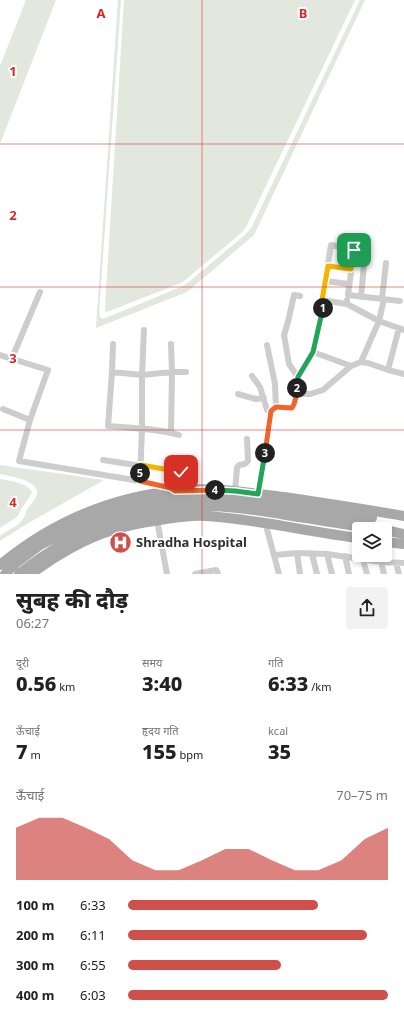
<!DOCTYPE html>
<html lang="hi">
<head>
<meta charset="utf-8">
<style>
	:root { --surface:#fff; --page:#f2f2f2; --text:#222; --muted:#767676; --accent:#cf504a }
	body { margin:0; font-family:"Noto Sans","Noto Sans Devanagari",sans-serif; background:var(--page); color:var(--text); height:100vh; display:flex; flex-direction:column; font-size:15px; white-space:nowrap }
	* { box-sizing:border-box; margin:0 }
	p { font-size:13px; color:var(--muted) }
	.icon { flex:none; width:22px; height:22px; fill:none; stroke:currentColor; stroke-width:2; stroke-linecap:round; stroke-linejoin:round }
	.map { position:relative; height:574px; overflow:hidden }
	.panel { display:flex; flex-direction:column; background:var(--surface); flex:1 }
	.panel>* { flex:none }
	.controls { position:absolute; left:352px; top:522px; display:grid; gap:8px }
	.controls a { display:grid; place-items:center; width:40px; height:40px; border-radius:4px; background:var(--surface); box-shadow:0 2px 6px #0003; font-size:20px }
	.pin { position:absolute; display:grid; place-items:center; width:34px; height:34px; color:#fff; margin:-17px; border-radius:8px; box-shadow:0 2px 6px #0006 }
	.km { position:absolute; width:20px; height:20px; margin:-10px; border-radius:50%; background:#222; color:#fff; font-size:11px; line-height:20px; text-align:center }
	.round { display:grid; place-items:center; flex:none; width:42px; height:42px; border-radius:4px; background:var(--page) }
	.summary { display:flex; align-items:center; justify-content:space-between; height:68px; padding:0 16px }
	h1 { font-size:22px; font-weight:800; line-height:30px }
	.figures { display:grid; grid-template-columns:repeat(3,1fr); gap:6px; height:68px; padding:4px 16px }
	.figures div { display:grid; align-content:center }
	.figures b { font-size:20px; font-weight:800 }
	.figures small { font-size:11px; font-weight:400 }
	.figures p { font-size:11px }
	.chart { height:112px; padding:8px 16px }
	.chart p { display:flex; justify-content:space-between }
	.chart svg { width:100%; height:72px; margin-top:4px; fill:var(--accent); opacity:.7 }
	ul { padding:0 16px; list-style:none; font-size:13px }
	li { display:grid; grid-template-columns:64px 48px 1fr; align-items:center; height:30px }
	li i { height:10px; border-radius:5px; background:var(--accent) }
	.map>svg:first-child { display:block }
	.green { fill:#e2e8dd }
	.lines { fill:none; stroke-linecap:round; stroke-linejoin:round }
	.street { stroke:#cdcdcd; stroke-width:6 }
	.primary { stroke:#a8a8a8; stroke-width:10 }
	.split-1-casing { stroke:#fff; stroke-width:8 }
	.split-2-casing { stroke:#fff; stroke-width:8 }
	.split-3-casing { stroke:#fff; stroke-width:8 }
	.split-4-casing { stroke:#fff; stroke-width:8 }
	.split-5-casing { stroke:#fff; stroke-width:8 }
	.split-6-casing { stroke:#fff; stroke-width:8 }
	.split-1 { stroke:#f5b400; stroke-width:5 }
	.split-2 { stroke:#22a559; stroke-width:5 }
	.split-3 { stroke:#f0652b; stroke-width:5 }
	.split-4 { stroke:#22a559; stroke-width:5 }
	.split-5 { stroke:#f0652b; stroke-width:5 }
	.split-6 { stroke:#f5b400; stroke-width:5 }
	.grid { fill:none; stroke:#d62828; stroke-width:1; stroke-opacity:0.55 }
	.labels { text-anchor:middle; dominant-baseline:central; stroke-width:4; stroke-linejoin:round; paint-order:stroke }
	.poi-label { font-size:13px; font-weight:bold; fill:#303030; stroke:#fff; text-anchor:start }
	.grid-label { font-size:13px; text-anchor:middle; font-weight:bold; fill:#d62828; stroke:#fff; stroke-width:4; stroke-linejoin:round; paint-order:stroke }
</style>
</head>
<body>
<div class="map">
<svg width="404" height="574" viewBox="0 0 404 574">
	<rect width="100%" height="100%" fill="#fff"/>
	<!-- green -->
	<path class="green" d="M 26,0 L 56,0 L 0,144 L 0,66 Z
		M 118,0 L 121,0 L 99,314 L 100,317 L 103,319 L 183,286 L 190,281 L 246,234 L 252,227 L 255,220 L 360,0 L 365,0 L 254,235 L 187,292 L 96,328 Z
		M 124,0 L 355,0 L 252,215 L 246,227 L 241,233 L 183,282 L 107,312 L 105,311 L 105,307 Z
		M 0,465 L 104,480 L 25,525 L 0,541 L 0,536 C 7,530 18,527 23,519 C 25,516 26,512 28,508 C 31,504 38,497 37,492 C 37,480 9,476 0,474 Z
		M 0,479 C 10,481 26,482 32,492 L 30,496 L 20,511 L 18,516 L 0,528 Z"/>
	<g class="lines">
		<!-- street -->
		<path class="street" d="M 328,266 L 351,269
			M 325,281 L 349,284
			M 361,297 L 364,265
			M 382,299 L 386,263
			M 384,299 L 379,321 L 361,362 L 351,366 L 323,390 L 310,394 L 303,394 L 298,390 L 297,386 L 298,377 L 313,352 L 323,310 L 322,300 L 331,245 L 354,250 L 348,295 L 400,301
			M 322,300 L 347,304 L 347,300
			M 347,304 L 379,321 L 404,330
			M 113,344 L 112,372 L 108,426 C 131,428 156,428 179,435
			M 171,344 L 172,372 L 171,433
			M 267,345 L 275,384 L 276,407
			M 313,352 L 351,366
			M 0,355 L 48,370 L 30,420 L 19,461 L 140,481 L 172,489
			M 12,358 L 40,292
			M 361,362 L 368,363 L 388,370 L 404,374
			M 388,370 L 399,328
			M 112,372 L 142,375 L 172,372 L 186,372
			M 252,376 L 260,387 L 267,410 L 271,411
			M 298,377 L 289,364 L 284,335 L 288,322 L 294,295 L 300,296
			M 238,394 L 256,399 L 264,398
			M 3,409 L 30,420
			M 103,460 L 181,472
			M 140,481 L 142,429 L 142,375 L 144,330
			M 235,491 L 237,468 L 239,465 L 245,464 L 248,461 L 247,439
			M 259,497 L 258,494 L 271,411 L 276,407 L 292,408 L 294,404 L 298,390
			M 157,520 L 167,574
			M 265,522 L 279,574
			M 297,553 L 300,574
			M 312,554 L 317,574
			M 327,554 L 332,574
			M 275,555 L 297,553 L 327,554 L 381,562 L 404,563
			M 345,556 L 349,574
			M 363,560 L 367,574
			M 381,562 L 384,574
			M 396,563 L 399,574
			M 195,574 L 216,570 L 217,571 L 218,574"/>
		<!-- primary -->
		<path class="primary" d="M 385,530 L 404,534
			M 385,542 L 404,544
			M 0,565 C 53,521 113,496 182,490 C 216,487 250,493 284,497 C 324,503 364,509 404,516
			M 5,574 L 16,563 L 40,545 L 68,530 L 95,519 L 126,509 L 153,503 L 191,498 L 237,499 L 372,518
			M 19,574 C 49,550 84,530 120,519 C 133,516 146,513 159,511 C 176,508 193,506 210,506 C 238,507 265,511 292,516 C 320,520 348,525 376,529
			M 31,574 C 53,557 86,538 113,530 C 132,524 153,521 173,518 C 184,517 195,515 206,516 C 257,519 308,532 359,538"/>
	</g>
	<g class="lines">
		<defs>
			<path id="split-1" d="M 323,308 L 322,300 L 328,266 L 351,269 L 354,250"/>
			<path id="split-2" d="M 297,388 L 298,377 L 313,352 L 323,308"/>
			<path id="split-3" d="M 265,453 L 271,411 L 276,407 L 292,408 L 294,404 L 298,390 L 297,388"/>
			<path id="split-4" d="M 215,490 L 235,491 L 258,494 L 265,453"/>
			<path id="split-5" d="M 140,473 L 140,481 L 171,488 L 175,491 L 215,490"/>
			<path id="split-6" d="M 140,473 L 141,465 L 181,472"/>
		</defs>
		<!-- split-1 casing -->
		<use href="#split-1" class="split-1-casing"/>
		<!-- split-2 casing -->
		<use href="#split-2" class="split-2-casing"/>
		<!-- split-3 casing -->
		<use href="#split-3" class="split-3-casing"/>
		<!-- split-4 casing -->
		<use href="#split-4" class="split-4-casing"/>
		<!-- split-5 casing -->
		<use href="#split-5" class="split-5-casing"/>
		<!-- split-6 casing -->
		<use href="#split-6" class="split-6-casing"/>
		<!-- split-1 -->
		<use href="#split-1" class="split-1"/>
		<!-- split-2 -->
		<use href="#split-2" class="split-2"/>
		<!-- split-3 -->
		<use href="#split-3" class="split-3"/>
		<!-- split-4 -->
		<use href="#split-4" class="split-4"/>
		<!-- split-5 -->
		<use href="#split-5" class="split-5"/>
		<!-- split-6 -->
		<use href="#split-6" class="split-6"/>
	</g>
	<!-- grid -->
	<path class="grid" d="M 202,0 L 202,574M 0,144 L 404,144M 0,287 L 404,287M 0,430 L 404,430"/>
	<!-- icons -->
	<defs>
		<symbol id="hospital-disc" viewBox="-11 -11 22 22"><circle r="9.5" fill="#cf504a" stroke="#fff"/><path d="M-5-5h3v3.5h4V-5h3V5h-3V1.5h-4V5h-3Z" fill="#fff"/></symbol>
	</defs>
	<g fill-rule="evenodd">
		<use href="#hospital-disc" x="108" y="530" width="25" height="25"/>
	</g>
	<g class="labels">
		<!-- poi labels -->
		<g class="poi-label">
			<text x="136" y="542">Shradha Hospital</text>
		</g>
	</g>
	<g class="grid-label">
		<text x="101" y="18">A</text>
		<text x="303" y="18">B</text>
		<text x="13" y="76">1</text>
		<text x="13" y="220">2</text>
		<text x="13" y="363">3</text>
		<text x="13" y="507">4</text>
	</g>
</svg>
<div class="controls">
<a><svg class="icon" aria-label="layers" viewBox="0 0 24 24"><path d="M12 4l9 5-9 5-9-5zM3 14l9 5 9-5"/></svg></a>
</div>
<div class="pin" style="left:354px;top:250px;background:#1e9e55"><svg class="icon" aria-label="arrive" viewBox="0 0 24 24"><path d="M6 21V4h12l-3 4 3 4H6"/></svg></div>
<div class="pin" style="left:181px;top:472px;background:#d93025"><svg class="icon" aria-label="check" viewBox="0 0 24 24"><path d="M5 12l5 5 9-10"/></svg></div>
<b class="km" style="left:323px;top:308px">1</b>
<b class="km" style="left:297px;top:388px">2</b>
<b class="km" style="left:265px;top:453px">3</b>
<b class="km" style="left:215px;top:490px">4</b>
<b class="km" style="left:140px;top:473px">5</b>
</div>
<section class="panel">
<div class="summary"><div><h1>सुबह की दौड़</h1><p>06:27</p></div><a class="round"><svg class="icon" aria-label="share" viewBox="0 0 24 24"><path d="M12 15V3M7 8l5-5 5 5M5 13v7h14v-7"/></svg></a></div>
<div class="figures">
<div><p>दूरी</p><b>0.56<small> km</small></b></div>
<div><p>समय</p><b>3:40</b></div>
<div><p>गति</p><b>6:33<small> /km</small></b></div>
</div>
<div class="figures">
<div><p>ऊँचाई</p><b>7<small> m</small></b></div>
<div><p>हृदय गति</p><b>155<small> bpm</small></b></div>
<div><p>kcal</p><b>35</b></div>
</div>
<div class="chart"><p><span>ऊँचाई</span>70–75 m</p>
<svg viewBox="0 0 160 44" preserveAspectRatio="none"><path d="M0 44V12L10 6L20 6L30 12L40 19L50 32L60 38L70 38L80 32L90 25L100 25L110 32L120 38L130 38L140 32L150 19L160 12V44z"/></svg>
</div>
<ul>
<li><b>100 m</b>6:33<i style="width:73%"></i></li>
<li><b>200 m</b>6:11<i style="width:92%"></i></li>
<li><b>300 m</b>6:55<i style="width:59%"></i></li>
<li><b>400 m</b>6:03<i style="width:100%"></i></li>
</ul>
</section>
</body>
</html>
